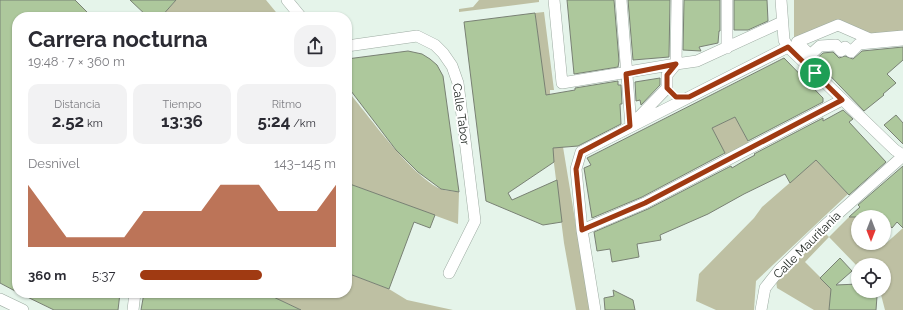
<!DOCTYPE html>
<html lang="es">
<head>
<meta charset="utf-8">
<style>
	:root { --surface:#fff; --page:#f2f2f3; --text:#2b2b33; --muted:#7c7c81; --accent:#a03a12 }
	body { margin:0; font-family:Raleway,sans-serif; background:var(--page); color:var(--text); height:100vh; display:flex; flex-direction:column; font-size:15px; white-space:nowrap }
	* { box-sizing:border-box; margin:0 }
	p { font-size:13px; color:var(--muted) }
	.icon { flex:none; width:22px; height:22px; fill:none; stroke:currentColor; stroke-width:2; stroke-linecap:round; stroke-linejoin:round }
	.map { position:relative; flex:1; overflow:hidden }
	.side { position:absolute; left:12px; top:12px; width:340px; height:286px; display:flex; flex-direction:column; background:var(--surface); border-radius:16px; box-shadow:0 1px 3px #0004 }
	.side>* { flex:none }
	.needle { width:26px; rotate:180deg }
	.tools { position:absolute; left:851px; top:210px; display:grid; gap:8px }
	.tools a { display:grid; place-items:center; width:40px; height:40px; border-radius:50%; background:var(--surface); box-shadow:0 1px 3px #0004; font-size:20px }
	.pin { position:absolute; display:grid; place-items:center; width:34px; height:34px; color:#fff; margin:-17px; border:2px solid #fff; border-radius:50%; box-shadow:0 1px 4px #0007 }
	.round { display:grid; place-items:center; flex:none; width:42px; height:42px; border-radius:16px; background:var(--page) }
	.headline { display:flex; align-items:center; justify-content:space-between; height:68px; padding:0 16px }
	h1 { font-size:22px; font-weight:700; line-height:30px }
	.metrics { display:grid; grid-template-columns:repeat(3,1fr); gap:6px; height:68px; padding:4px 16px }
	.metrics div { display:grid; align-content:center; border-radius:10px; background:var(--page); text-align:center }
	.metrics b { font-size:17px; font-weight:700 }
	.metrics small { font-size:11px; font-weight:400 }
	.metrics p { font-size:11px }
	.chart { height:112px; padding:8px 16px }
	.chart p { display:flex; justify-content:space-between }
	.chart svg { width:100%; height:72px; margin-top:4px; fill:var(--accent); opacity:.7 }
	ul { padding:0 16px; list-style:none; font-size:13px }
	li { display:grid; grid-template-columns:64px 48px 1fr; align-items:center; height:30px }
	li i { height:10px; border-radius:5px; background:var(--accent) }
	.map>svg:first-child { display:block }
	.green { fill:#bec0a3 }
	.building { fill:#adc89c; stroke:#798174 }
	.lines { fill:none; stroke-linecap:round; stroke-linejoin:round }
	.street-casing { stroke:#9daba2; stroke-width:12 }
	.street { stroke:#fff; stroke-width:11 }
	.route-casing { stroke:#fff; stroke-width:8 }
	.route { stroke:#a03a12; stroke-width:5 }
	.labels { text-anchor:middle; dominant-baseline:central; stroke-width:4; stroke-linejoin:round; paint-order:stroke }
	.street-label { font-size:12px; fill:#222824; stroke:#fff }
</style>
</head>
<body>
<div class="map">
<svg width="903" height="310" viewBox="0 0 903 310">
	<rect width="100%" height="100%" fill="#e5f4ea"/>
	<!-- green -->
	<path class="green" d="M 176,0 L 266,0 L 280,17 L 161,17 Z
		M 479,0 L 539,0 L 539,2 L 459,12 L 459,9 L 473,7 Z
		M 794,0 L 903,0 L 903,36 L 870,39 L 838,25 L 794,40 Z
		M 544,12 L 554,90 L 550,90 L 550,94 L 563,147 L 590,310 L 576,310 L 564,243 L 535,13 Z
		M 347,90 C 368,115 412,177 441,189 C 446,191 454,191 459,192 L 458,224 L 347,183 Z
		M 735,117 L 749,143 L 725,155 L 712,128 Z
		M 816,160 L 848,194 L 756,281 L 754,310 L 716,310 L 696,301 L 699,274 L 754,218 L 762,207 Z
		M 852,214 L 858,220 L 858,243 L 880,243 L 883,246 L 903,228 L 903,310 L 885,310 L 880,291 L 884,291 L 884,265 L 873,265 L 871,258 L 863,265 L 858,265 L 858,267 L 829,237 L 805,262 L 832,289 L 829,310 L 814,310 L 777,288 L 776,281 L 824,232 L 829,237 Z
		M 347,273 L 389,289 L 407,300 L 453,310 L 301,310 L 265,293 L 347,293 Z"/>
	<!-- building -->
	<path class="building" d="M 0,0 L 75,0 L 92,17 L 17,17 L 17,292 L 0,283 Z
		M 130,0 L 176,0 L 161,17 L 148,17 Z
		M 567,0 L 614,0 L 619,61 L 618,67 L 574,74 Z
		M 628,0 L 670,0 L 669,57 L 633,60 Z
		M 684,0 L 720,0 L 720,31 L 719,31 L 718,43 L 699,47 L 701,51 L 683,50 Z
		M 734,0 L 767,0 L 768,21 L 748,30 L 734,30 Z
		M 535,13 L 546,95 L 575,90 L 575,88 L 618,81 L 618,85 L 621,85 L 622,104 L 620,104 L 621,124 L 578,146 L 553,148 L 554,162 L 508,193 L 512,200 L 557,180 L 562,222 L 543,225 L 486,201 L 464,22 Z
		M 903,47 L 903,60 L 887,74 L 896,83 L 883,94 L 884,95 L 864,111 L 815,60 L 823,53 L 833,52 L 839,58 L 845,56 L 853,59 L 862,51 Z
		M 408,51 L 422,54 L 430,59 L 437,65 L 443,76 L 459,192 L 441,189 L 418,172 L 396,150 L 351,91 L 347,92 L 347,59 Z
		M 784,58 L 823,98 L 823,102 L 748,141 L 735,117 L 712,128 L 725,153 L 642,197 L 592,218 L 584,168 L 591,165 L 587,158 Z
		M 660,78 L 660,85 L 641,105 L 640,100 L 636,101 L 635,82 Z
		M 843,110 L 853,119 L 849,122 L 886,162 L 849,195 L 816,160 L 790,183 L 785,174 L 744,194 L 708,214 L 660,235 L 661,240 L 637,244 L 639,257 L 612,262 L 610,249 L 597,251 L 594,232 L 648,209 L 731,166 L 732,168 L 742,162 L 755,155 L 754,154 L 823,118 L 823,121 Z
		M 896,115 L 903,123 L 903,144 L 884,125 Z
		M 903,166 L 903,228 L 897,222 L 892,228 L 884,219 L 884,217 L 849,217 L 860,207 L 858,205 Z
		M 347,183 L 435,215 L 430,228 L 414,222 L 389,289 L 347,273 Z
		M 840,258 L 852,271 L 836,285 L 858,284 L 858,291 L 871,291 L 871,296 L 877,296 L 876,310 L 829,310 L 831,289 L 820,278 Z
		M 613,290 L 633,300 L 635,310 L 605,310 L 604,298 L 614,296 Z
		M 19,293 L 120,293 L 118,310 L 54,310 Z
		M 144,293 L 265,293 L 301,310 L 141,310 Z"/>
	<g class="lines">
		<defs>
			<path id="street" d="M 287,0 L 301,17
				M 554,0 L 562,83 L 676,64 L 677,0
				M 621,0 L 631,126
				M 781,0 L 784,40 L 788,47 L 895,150 L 903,155
				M 903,36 L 870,39 L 838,25 L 797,42 L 810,55 L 820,46 L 836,45 L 841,51 L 845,47 L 851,52 L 859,44 L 903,40
				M 347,46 L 417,36 L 435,45 L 443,53 L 452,66 L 458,83 L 475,221 L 449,273
				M 727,48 L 727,0
				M 636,120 L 667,88 L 667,75 L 676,64 L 697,61 L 782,22
				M 582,230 L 645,203 L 842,100
				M 0,299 L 23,310
				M 133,310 L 135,293
				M 595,310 L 582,230 L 576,169 L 581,152 L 788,47
				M 761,310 L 765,288 L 780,269 L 823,227 L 903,156"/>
		</defs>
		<!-- street casing -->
		<use href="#street" class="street-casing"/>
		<!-- street -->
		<use href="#street" class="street"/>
	</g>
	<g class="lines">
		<defs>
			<path id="route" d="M 788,47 L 842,100 L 645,203 L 582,230 L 576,169 L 581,152 L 630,126 L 626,74 L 676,64 L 667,75 L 667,88 L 676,97 L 689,97 Z"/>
		</defs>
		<!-- route casing -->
		<use href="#route" class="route-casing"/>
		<!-- route -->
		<use href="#route" class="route"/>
	</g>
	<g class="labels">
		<!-- street labels -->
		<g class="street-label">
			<text transform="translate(461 114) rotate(82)">Calle Tabor</text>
			<text transform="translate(807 245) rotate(-45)">Calle Mauritania</text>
		</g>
	</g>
</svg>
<div class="tools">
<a><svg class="needle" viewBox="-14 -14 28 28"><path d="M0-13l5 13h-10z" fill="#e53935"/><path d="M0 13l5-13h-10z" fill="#7c7c81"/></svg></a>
<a><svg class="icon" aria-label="locate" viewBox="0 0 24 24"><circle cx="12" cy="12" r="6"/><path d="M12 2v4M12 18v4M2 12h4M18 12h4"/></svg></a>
</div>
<div class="pin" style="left:815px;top:73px;background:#1e9e55"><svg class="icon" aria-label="arrive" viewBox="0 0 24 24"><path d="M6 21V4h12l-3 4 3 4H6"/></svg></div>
<section class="side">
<div class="headline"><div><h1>Carrera nocturna</h1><p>19:48 · 7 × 360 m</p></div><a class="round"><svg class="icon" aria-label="share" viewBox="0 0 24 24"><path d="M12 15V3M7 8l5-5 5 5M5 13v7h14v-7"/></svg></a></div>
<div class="metrics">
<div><p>Distancia</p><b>2.52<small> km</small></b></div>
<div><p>Tiempo</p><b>13:36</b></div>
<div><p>Ritmo</p><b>5:24<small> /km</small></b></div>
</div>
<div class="chart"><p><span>Desnivel</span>143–145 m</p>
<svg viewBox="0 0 160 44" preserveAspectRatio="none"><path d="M0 44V6L10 22L20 38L30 38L40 38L50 38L60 22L70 22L80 22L90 22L100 6L110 6L120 6L130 22L140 22L150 22L160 6V44z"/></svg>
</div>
<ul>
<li><b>360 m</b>5:37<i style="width:62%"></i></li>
</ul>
</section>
</div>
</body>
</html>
